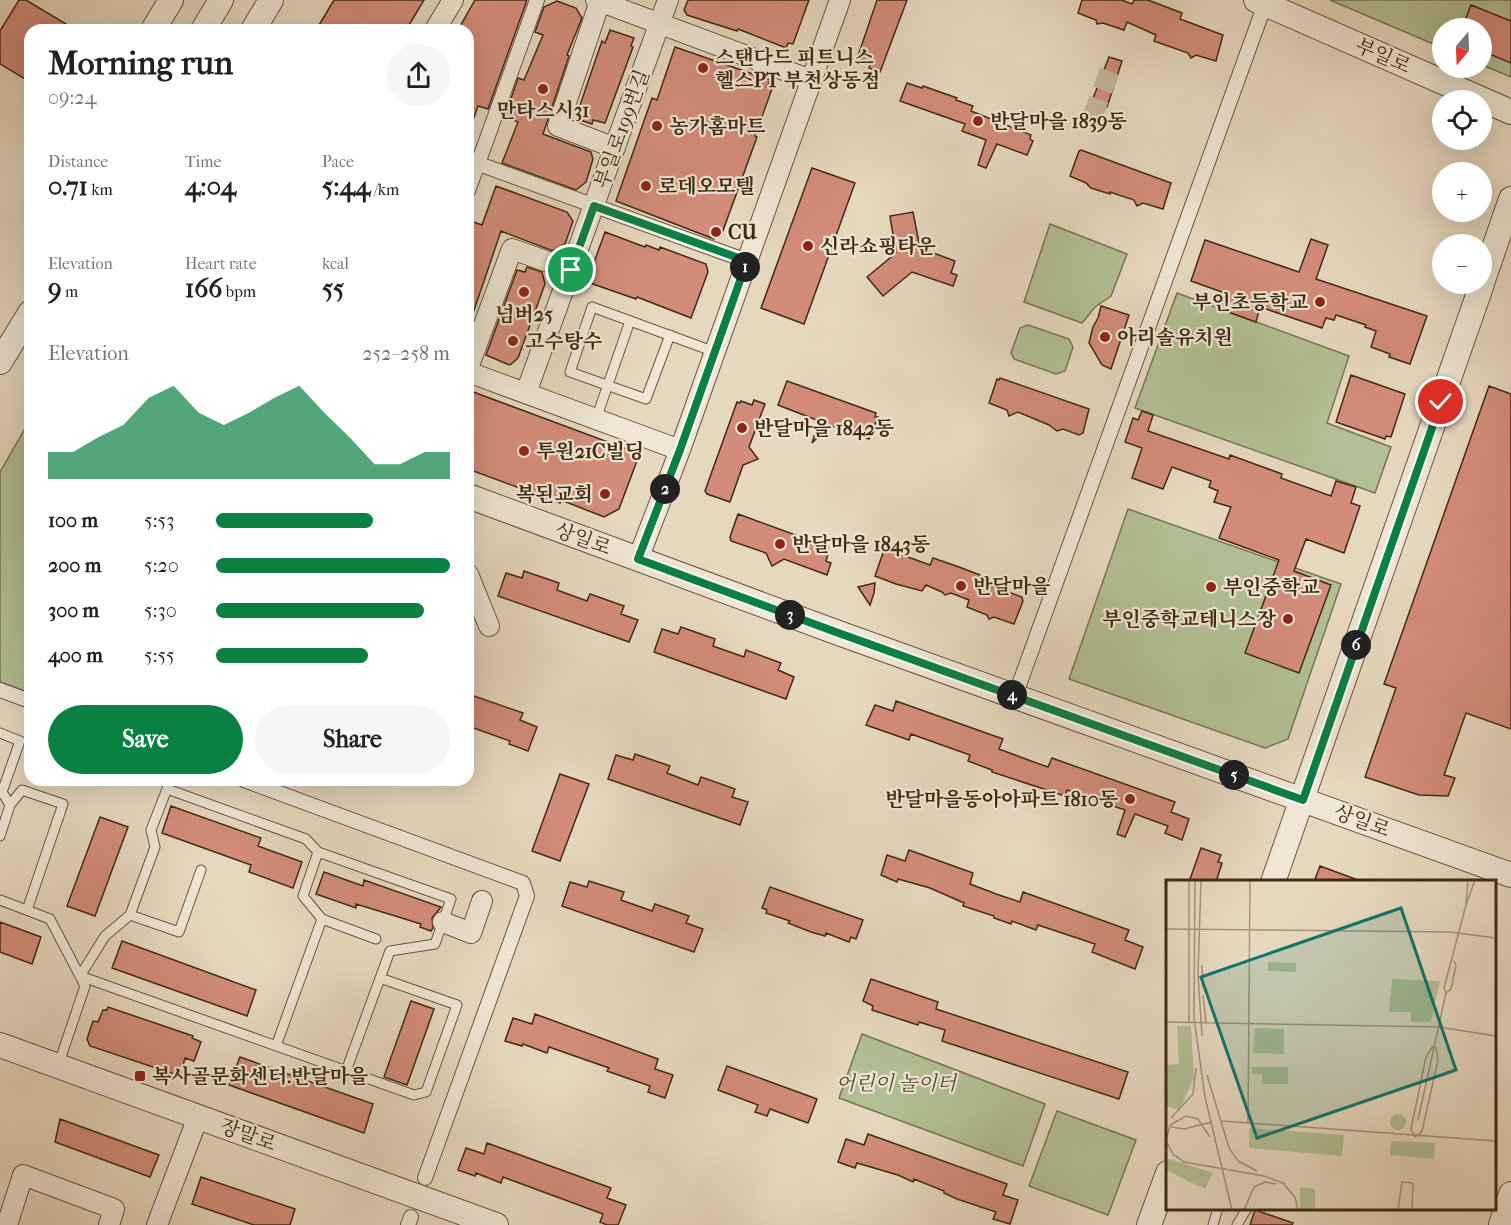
<!DOCTYPE html>
<html lang="en">
<head>
<meta charset="utf-8">
<style>
	:root { --surface:#fff; --page:#f6f6f6; --text:#202124; --muted:#757577; --accent:#0b8043 }
	body { margin:0; font-family:"IM FELL French Canon","Noto Serif KR",serif; background:var(--page); color:var(--text); height:100vh; display:flex; flex-direction:column; font-size:22px; white-space:nowrap }
	* { box-sizing:border-box; margin:0 }
	p { font-size:20px; color:var(--muted) }
	.icon { flex:none; width:33px; height:33px; fill:none; stroke:currentColor; stroke-width:2; stroke-linecap:round; stroke-linejoin:round }
	.map { position:relative; flex:1; overflow:hidden }
	.sheet { position:absolute; left:24px; top:24px; width:450px; height:762px; display:flex; flex-direction:column; background:var(--surface); border-radius:18px; box-shadow:0 6px 24px #0002 }
	.sheet>* { flex:none }
	.needle { width:39px; rotate:199deg }
	.tools { position:absolute; left:1432px; top:18px; display:grid; gap:12px }
	.tools a { display:grid; place-items:center; width:60px; height:60px; border-radius:50%; background:var(--surface); box-shadow:0 6px 24px #0002; font-size:30px }
	.pin { position:absolute; display:grid; place-items:center; width:51px; height:51px; color:#fff; margin:-26px; border:3px solid #fff; border-radius:50%; box-shadow:0 2px 6px #0007 }
	.km { position:absolute; width:30px; height:30px; margin:-15px; border-radius:50%; background:#222; color:#fff; font-size:16px; line-height:30px; text-align:center }
	.round { display:grid; place-items:center; flex:none; width:63px; height:63px; border-radius:32px; background:var(--page) }
	.overview { display:flex; align-items:center; justify-content:space-between; height:102px; padding:0 24px }
	h1 { font-size:33px; font-weight:700; line-height:45px }
	.stats { display:grid; grid-template-columns:repeat(3,1fr); gap:9px; height:102px; padding:6px 24px }
	.stats div { display:grid; align-content:center }
	.stats b { font-size:26px; font-weight:700 }
	.stats small { font-size:16px; font-weight:400 }
	.stats p { font-size:16px }
	.chart { height:168px; padding:12px 24px }
	.chart p { display:flex; justify-content:space-between }
	.chart svg { width:100%; height:108px; margin-top:6px; fill:var(--accent); opacity:.7 }
	.action { display:flex; gap:12px; margin-top:auto; padding:12px 24px }
	.action a { flex:1; height:69px; border-radius:36px; background:var(--accent); color:#fff; font-size:24px; font-weight:700; line-height:69px; text-align:center }
	.action a+a { background:var(--page); color:var(--text) }
	ul { padding:0 24px; list-style:none; font-size:20px }
	li { display:grid; grid-template-columns:96px 72px 1fr; align-items:center; height:45px }
	li i { height:15px; border-radius:8px; background:var(--accent) }
	.map>svg:first-child { display:block }
	.green { fill:#b2bf94; stroke:#797554; stroke-width:1.5 }
	.building { fill:#d38c7a; stroke:#402b13; stroke-width:1.5 }
	.lines { fill:none; stroke-linecap:round; stroke-linejoin:round }
	.minor-tunnel { stroke:#c5b59d; stroke-width:20; stroke-dasharray:20 10; stroke-linecap:butt }
	.service-casing { stroke:#6a563e; stroke-width:11 }
	.pedestrian-casing { stroke:#6a563e; stroke-width:16 }
	.minor-casing { stroke:#6a563e; stroke-width:22 }
	.tertiary-casing { stroke:#6a563e; stroke-width:26 }
	.service { stroke:#efe6d5; stroke-width:9 }
	.pedestrian { stroke:#efe6d5; stroke-width:14 }
	.minor { stroke:#efe6d5; stroke-width:20 }
	.tertiary { stroke:#efe6d5; stroke-width:24 }
	.route-casing { stroke:#fff; stroke-width:12 }
	.route { stroke:#0b8043; stroke-width:8 }
	.poi-dot { fill:#8f2418; stroke:#efe6d5; stroke-width:2 }
	.labels { text-anchor:middle; dominant-baseline:central; stroke-width:4.5; stroke-linejoin:round; paint-order:stroke }
	.street-label { font-size:20px; fill:#402b13; stroke:#efe6d5 }
	.poi-label { font-size:20px; font-weight:bold; fill:#402b13; stroke:#efe6d5; text-anchor:start }
	.park-label { font-size:20px; font-style:italic; fill:#57492d; stroke:#efe6d5 }
	.inset-road { fill:none; stroke:#a4937a; stroke-width:1.5 }
	.view { fill:#0f766e; fill-opacity:0.15; stroke:#0f766e; stroke-width:3 }
	.inset-edge { fill:none; stroke:#402b13; stroke-width:3 }
</style>
</head>
<body>
<div class="map">
<svg width="1511" height="1225" viewBox="0 0 1511 1225">
	<rect width="100%" height="100%" fill="#e6d8bf"/>
	<filter id="stains"><feTurbulence type="fractalNoise" baseFrequency=".00333" numOctaves="4"/><feColorMatrix values="0 0 0 0 .2 0 0 0 0 .09 0 0 0 0 .02 0 0 0 .5 -.17"/></filter>
	<radialGradient id="worn" r=".72"><stop offset=".6" stop-color="#630" stop-opacity="0"/><stop offset="1" stop-color="#630" stop-opacity=".3"/></radialGradient>
	<!-- green -->
	<path class="green" d="M 1330,0 L 1511,0 L 1511,77 L 1482,65 L 1482,28 L 1443,28 L 1443,48 Z
		M 1050,224 L 1127,254 L 1111,296 L 1095,307 L 1082,323 L 1024,302 Z
		M 1177,293 L 1349,356 L 1327,423 L 1391,447 L 1375,493 L 1135,408 Z
		M 1028,325 L 1069,339 L 1073,347 L 1065,371 L 1056,374 L 1014,359 L 1011,353 L 1020,328 Z
		M 30,420 L 30,693 L 0,682 L 0,472 Z
		M 1128,509 L 1341,584 L 1288,739 L 1265,748 L 1069,679 Z
		M 862,1034 L 1045,1104 L 1023,1166 L 839,1098 Z
		M 1057,1111 L 1136,1140 L 1108,1215 L 1029,1186 Z"/>
	<!-- building -->
	<path class="building" d="M 19,0 L 26,0 L 76,30 L 30,30 L 30,82 L 0,64 L 0,31 Z
		M 334,0 L 424,0 L 406,30 L 316,30 Z
		M 475,0 L 527,0 L 488,109 L 478,106 L 470,129 L 468,129 L 468,30 L 458,30 Z
		M 688,0 L 809,0 L 793,44 L 788,43 L 786,48 L 738,29 L 737,31 L 687,15 L 684,10 Z
		M 877,0 L 907,0 L 880,72 L 869,68 L 871,62 L 861,60 L 863,57 L 858,56 Z
		M 1082,0 L 1122,0 L 1132,4 L 1134,0 L 1148,0 L 1182,13 L 1180,19 L 1223,35 L 1216,61 L 1196,55 L 1191,58 L 1188,53 L 1154,41 L 1156,35 L 1127,22 L 1124,30 L 1103,23 L 1097,24 L 1096,20 L 1078,13 Z
		M 557,1 L 576,8 L 582,18 L 567,55 L 569,56 L 543,134 L 591,152 L 593,159 L 586,182 L 576,190 L 502,163 L 518,122 L 505,116 L 518,78 L 524,80 L 543,35 L 535,32 L 544,7 Z
		M 1471,5 L 1511,21 L 1511,63 L 1482,51 L 1482,28 L 1462,28 Z
		M 610,30 L 634,38 L 631,46 L 633,47 L 605,123 L 593,120 L 592,124 L 580,120 L 582,116 L 577,114 L 602,41 L 605,43 Z
		M 675,47 L 770,80 L 767,87 L 772,89 L 755,136 L 757,137 L 721,236 L 716,236 L 714,239 L 616,201 L 652,98 L 657,100 Z
		M 1109,57 L 1122,61 L 1107,107 L 1092,101 Z
		M 907,83 L 922,88 L 923,86 L 957,98 L 956,100 L 973,106 L 971,111 L 1031,135 L 1030,139 L 1033,141 L 1027,155 L 997,144 L 986,168 L 978,165 L 986,140 L 962,131 L 965,124 L 900,101 Z
		M 1081,150 L 1171,183 L 1163,209 L 1143,203 L 1137,206 L 1134,200 L 1110,192 L 1110,194 L 1091,188 L 1086,183 L 1070,176 L 1079,151 Z
		M 812,168 L 855,183 L 804,324 L 761,308 Z
		M 496,186 L 567,212 L 573,221 L 565,244 L 553,251 L 501,231 L 470,322 L 468,322 L 468,220 L 482,225 Z
		M 913,212 L 920,248 L 955,261 L 951,273 L 957,275 L 953,286 L 912,272 L 883,296 L 867,277 L 896,253 L 890,216 Z
		M 605,232 L 645,247 L 646,245 L 659,250 L 660,247 L 706,264 L 708,272 L 691,318 L 637,297 L 636,299 L 587,282 Z
		M 1311,239 L 1328,245 L 1316,279 L 1427,316 L 1410,364 L 1389,357 L 1390,354 L 1371,347 L 1376,331 L 1365,327 L 1366,325 L 1336,315 L 1334,320 L 1326,318 L 1322,328 L 1260,307 L 1256,322 L 1217,308 L 1222,292 L 1191,281 L 1205,240 L 1299,272 Z
		M 527,267 L 542,272 L 545,284 L 518,358 L 510,365 L 507,364 L 486,355 L 517,270 L 525,272 Z
		M 1101,306 L 1129,315 L 1111,369 L 1102,365 L 1089,343 L 1093,327 L 1098,318 Z
		M 1351,375 L 1405,394 L 1391,437 L 1386,436 L 1385,439 L 1336,422 Z
		M 1000,378 L 1089,409 L 1083,433 L 1079,435 L 1063,429 L 1057,431 L 1049,425 L 1018,412 L 1009,416 L 1007,410 L 989,403 L 997,379 L 999,380 Z
		M 787,381 L 876,413 L 875,417 L 878,417 L 869,439 L 830,425 L 812,443 L 819,421 L 778,405 Z
		M 1489,386 L 1511,394 L 1511,729 L 1466,713 L 1444,775 L 1455,778 L 1448,796 L 1419,795 L 1365,777 L 1396,688 L 1384,684 Z
		M 468,390 L 635,452 L 638,458 L 619,509 L 604,517 L 561,500 L 560,503 L 468,469 Z
		M 754,400 L 765,404 L 749,447 L 758,459 L 743,465 L 730,502 L 707,494 L 705,491 L 737,402 L 740,403 L 741,401 L 752,405 Z
		M 1142,411 L 1153,415 L 1148,431 L 1229,459 L 1230,455 L 1282,474 L 1281,478 L 1331,496 L 1336,481 L 1356,487 L 1351,503 L 1360,506 L 1344,553 L 1306,539 L 1294,571 L 1331,585 L 1299,673 L 1245,653 L 1279,560 L 1219,538 L 1231,507 L 1214,502 L 1218,491 L 1209,487 L 1211,481 L 1172,467 L 1163,489 L 1132,478 L 1142,448 L 1125,442 L 1133,418 L 1138,420 Z
		M 738,514 L 828,547 L 827,550 L 829,551 L 826,561 L 831,563 L 827,575 L 784,559 L 772,566 L 766,553 L 731,541 L 730,537 Z
		M 886,549 L 930,565 L 933,558 L 959,567 L 980,575 L 978,581 L 1022,597 L 1023,601 L 1014,624 L 994,617 L 989,619 L 987,615 L 967,607 L 969,600 L 951,593 L 945,595 L 942,592 L 926,585 L 922,591 L 896,584 L 875,576 L 884,550 Z
		M 524,571 L 559,583 L 557,590 L 587,601 L 590,594 L 624,606 L 621,614 L 638,620 L 629,642 L 498,596 L 506,573 L 522,578 Z
		M 875,583 L 874,593 L 870,605 L 858,587 Z
		M 681,627 L 715,639 L 713,646 L 744,657 L 746,650 L 781,663 L 778,670 L 794,677 L 786,699 L 654,652 L 662,629 L 678,634 Z
		M 468,694 L 523,713 L 520,720 L 537,727 L 528,751 L 509,744 L 510,741 L 468,726 Z
		M 896,701 L 1003,739 L 999,749 L 1031,761 L 1048,767 L 1052,758 L 1175,802 L 1171,812 L 1189,819 L 1182,840 L 1165,833 L 1168,826 L 1135,814 L 1125,837 L 1117,834 L 1125,810 L 1067,790 L 1065,796 L 992,772 L 992,770 L 968,761 L 970,755 L 911,734 L 909,740 L 866,725 L 875,705 L 893,711 Z
		M 635,754 L 670,766 L 667,773 L 698,785 L 701,777 L 735,789 L 732,797 L 748,802 L 740,825 L 608,779 L 616,755 L 633,760 Z
		M 560,774 L 589,784 L 560,861 L 532,851 Z
		M 171,806 L 261,838 L 258,846 L 302,862 L 293,888 L 249,872 L 251,865 L 162,833 Z
		M 100,817 L 128,827 L 95,916 L 67,906 Z
		M 1201,848 L 1221,855 L 1218,862 L 1222,863 L 1216,882 L 1189,882 Z
		M 909,850 L 973,873 L 970,884 L 999,895 L 1020,902 L 1023,892 L 1129,930 L 1125,940 L 1143,947 L 1135,969 L 1092,952 L 1095,944 L 1038,925 L 1036,930 L 1012,921 L 1011,924 L 994,918 L 994,916 L 963,906 L 964,903 L 930,888 L 898,879 L 897,882 L 881,875 L 887,855 L 905,861 Z
		M 1320,866 L 1358,880 L 1358,882 L 1314,882 Z
		M 324,872 L 363,886 L 364,880 L 441,907 L 432,918 L 433,928 L 431,931 L 420,927 L 421,924 L 392,915 L 356,904 L 356,908 L 316,894 Z
		M 589,881 L 624,892 L 621,900 L 652,911 L 655,904 L 689,916 L 686,923 L 703,929 L 694,952 L 562,906 L 570,882 L 587,887 Z
		M 770,887 L 863,920 L 856,939 L 851,937 L 849,942 L 826,933 L 825,936 L 811,932 L 788,923 L 790,921 L 766,913 L 767,910 L 762,908 Z
		M 0,922 L 41,937 L 32,964 L 0,952 Z
		M 122,941 L 256,990 L 247,1016 L 112,968 Z
		M 871,979 L 938,1002 L 936,1009 L 1128,1072 L 1119,1099 L 942,1041 L 945,1030 L 919,1022 L 918,1025 L 872,1010 L 873,1006 L 863,1001 Z
		M 411,1001 L 434,1009 L 407,1085 L 384,1077 Z
		M 108,1007 L 193,1036 L 192,1038 L 201,1042 L 194,1061 L 185,1058 L 180,1076 L 90,1046 L 87,1039 L 93,1021 L 98,1022 L 103,1010 L 107,1010 Z
		M 535,1014 L 658,1059 L 655,1069 L 673,1075 L 665,1098 L 648,1092 L 650,1086 L 607,1071 L 609,1068 L 549,1047 L 547,1053 L 523,1044 L 522,1046 L 505,1041 L 513,1018 L 532,1024 Z
		M 240,1057 L 373,1104 L 364,1133 L 229,1085 Z
		M 727,1066 L 817,1099 L 808,1123 L 770,1109 L 767,1116 L 755,1112 L 758,1105 L 718,1090 Z
		M 60,1119 L 159,1155 L 150,1177 L 55,1142 Z
		M 868,1134 L 1007,1184 L 1003,1195 L 1018,1200 L 1010,1224 L 993,1219 L 996,1212 L 957,1199 L 944,1193 L 944,1191 L 914,1179 L 913,1182 L 898,1175 L 857,1163 L 855,1168 L 838,1162 L 846,1139 L 864,1145 Z
		M 487,1143 L 611,1188 L 607,1198 L 626,1205 L 618,1225 L 607,1225 L 600,1222 L 603,1214 L 503,1177 L 501,1183 L 476,1173 L 475,1176 L 458,1170 L 466,1148 L 484,1154 Z
		M 201,1177 L 295,1209 L 290,1225 L 254,1225 L 192,1204 Z
		M 1255,1210 L 1293,1223 L 1292,1225 L 1250,1225 Z"/>
	<g class="lines">
		<!-- minor-tunnel -->
		<path class="minor-tunnel" d="M 1092,118 L 1111,67"/>
		<defs>
			<path id="service" d="M 670,335 L 646,399 L 570,372 L 592,307 L 715,352
				M 596,419 L 630,321
				M 0,733 L 20,741 L 2,792 L 10,805 L 0,836
				M 10,805 L 22,790 L 63,804 L 27,910
				M 0,900 L 50,919 L 85,986 L 58,1066
				M 130,915 L 179,932 L 201,870
				M 322,919 L 376,939
				M 276,1046 L 322,919 L 303,896 L 318,852
				M 346,1071 L 390,951 L 435,944 L 451,899 L 318,852 L 306,839 L 167,789 L 151,830 L 155,847 L 130,915 L 105,936 L 80,976 L 414,1095 L 426,1092 L 457,1005 L 380,978
				M 1213,1225 L 1218,1208
				M 1237,1225 L 1247,1208"/>
			<path id="pedestrian" d="M 468,160 L 747,261
				M 468,191 L 537,0
				M 0,690 L 30,701
				M 1015,696 L 1265,4
				M 244,780 L 523,883 L 527,896 L 425,1178
				M 408,1225 L 411,1217"/>
			<path id="minor" d="M 596,0 L 811,80
				M 600,1 L 558,126 L 615,148
				M 435,30 L 453,0
				M 468,368 L 512,249 L 571,270
				M 468,372 L 680,450
				M 526,393 L 668,0
				M 638,559 L 680,450 L 840,0
				M 468,574 L 489,626
				M 443,922 L 471,933 L 482,901
				M 7,1225 L 23,1175 L 114,1209 L 109,1225
				M 157,1225 L 198,1117"/>
			<path id="tertiary" d="M 1256,0 L 1511,112
				M 153,30 L 171,0
				M 203,30 L 221,0
				M 253,30 L 271,0
				M 1482,283 L 1511,199
				M 0,362 L 30,313
				M 468,496 L 833,631 L 1511,875
				M 1273,882 L 1482,284
				M 0,1045 L 496,1225
				M 1149,1225 L 1168,1173
				M 1501,1225 L 1511,1194"/>
		</defs>
		<!-- service casing -->
		<use href="#service" class="service-casing"/>
		<!-- pedestrian casing -->
		<use href="#pedestrian" class="pedestrian-casing"/>
		<!-- minor casing -->
		<use href="#minor" class="minor-casing"/>
		<!-- tertiary casing -->
		<use href="#tertiary" class="tertiary-casing"/>
		<!-- service -->
		<use href="#service" class="service"/>
		<!-- pedestrian -->
		<use href="#pedestrian" class="pedestrian"/>
		<!-- minor -->
		<use href="#minor" class="minor"/>
		<!-- tertiary -->
		<use href="#tertiary" class="tertiary"/>
	</g>
	<g class="lines">
		<defs>
			<path id="route" d="M 571,270 L 594,206 L 747,261 L 680,450 L 638,559 L 833,631 L 1303,800 L 1441,402"/>
		</defs>
		<!-- route casing -->
		<use href="#route" class="route-casing"/>
		<!-- route -->
		<use href="#route" class="route"/>
	</g>
	<!-- markers -->
	<g class="poi-dot">
		<circle cx="703" cy="68" r="6"/>
		<circle cx="543" cy="89" r="6"/>
		<circle cx="978" cy="121" r="6"/>
		<circle cx="657" cy="126" r="6"/>
		<circle cx="646" cy="186" r="6"/>
		<circle cx="716" cy="232" r="6"/>
		<circle cx="808" cy="246" r="6"/>
		<circle cx="524" cy="292" r="6"/>
		<circle cx="1320" cy="302" r="6"/>
		<circle cx="1105" cy="337" r="6"/>
		<circle cx="513" cy="341" r="6"/>
		<circle cx="742" cy="428" r="6"/>
		<circle cx="524" cy="451" r="6"/>
		<circle cx="605" cy="494" r="6"/>
		<circle cx="780" cy="544" r="6"/>
		<circle cx="961" cy="586" r="6"/>
		<circle cx="1211" cy="587" r="6"/>
		<circle cx="1288" cy="619" r="6"/>
		<circle cx="1130" cy="799" r="6"/>
		<rect x="134" y="1070" width="12" height="12" rx="3"/>
	</g>
	<g class="labels">
		<!-- street labels -->
		<g class="street-label">
			<text transform="translate(1383 56) rotate(24)">부일로</text>
			<text transform="translate(622 129) rotate(-70)">부일로199번길</text>
			<text transform="translate(583 539) rotate(20)">상일로</text>
			<text transform="translate(1362 821) rotate(20)">상일로</text>
			<text transform="translate(248 1135) rotate(20)">장말로</text>
		</g>
		<!-- poi labels -->
		<g class="poi-label">
			<text x="715" y="57">스탠다드 피트니스<tspan x="715" dy="23">헬스PT 부천상동점</tspan></text>
			<text x="543" y="110" text-anchor="middle">만타스시31</text>
			<text x="990" y="121">반달마을 1839동</text>
			<text x="669" y="126">농가홈마트</text>
			<text x="658" y="186">로데오모텔</text>
			<text x="728" y="232">CU</text>
			<text x="820" y="246">신라쇼핑타운</text>
			<text x="1308" y="302" text-anchor="end">부인초등학교</text>
			<text x="524" y="314" text-anchor="middle">넘버25</text>
			<text x="1117" y="337">아리솔유치원</text>
			<text x="525" y="341">고수탕수</text>
			<text x="754" y="428">반달마을 1842동</text>
			<text x="536" y="451">투원21C빌딩</text>
			<text x="593" y="494" text-anchor="end">복된교회</text>
			<text x="792" y="544">반달마을 1843동</text>
			<text x="973" y="586">반달마을</text>
			<text x="1223" y="587">부인중학교</text>
			<text x="1276" y="619" text-anchor="end">부인중학교테니스장</text>
			<text x="1118" y="799" text-anchor="end">반달마을동아아파트 1810동</text>
			<text x="152" y="1076">복사골문화센터.반달마을</text>
		</g>
		<!-- park labels -->
		<g class="park-label">
			<text x="896" y="1083">어린이 놀이터</text>
		</g>
	</g>
	<!-- overview -->
	<g transform="translate(1166 880)">
		<rect width="330" height="330" fill="#e6d8bf"/>
		<path d="M 102,82 L 130,83 L 130,92 L 102,91 ZM 226,99 L 274,101 L 265,142 L 245,142 L 245,132 L 223,132 ZM 11,146 L 25,146 L 28,198 L 13,230 L 0,226 L 0,185 L 13,184 ZM 89,148 L 118,149 L 118,174 L 87,173 ZM 86,187 L 122,187 L 122,204 L 96,204 L 96,194 L 86,194 ZM224 242a8 8 0 1 1 16 0a8 8 0 1 1-16 0ZM 83,248 L 178,255 L 176,276 L 83,268 ZM 225,261 L 269,263 L 268,279 L 224,275 ZM 0,278 L 47,293 L 39,309 L 0,290 ZM 134,307 L 149,309 L 149,330 L 134,330 Z" fill="#b2bf94"/>
		<path class="inset-road" d="M 23,0 L 23,142M 29,0 L 28,138 L 39,217 L 66,330M 35,0 L 32,94 L 36,156M 300,25 L 309,0M 0,49 L 284,52 L 330,58M 36,85 L 37,107M 280,113 L 285,109 L 290,85 L 288,81M 37,115 L 40,143M 0,142 L 273,147 L 330,156M 41,195 L 63,268 L 72,281 L 91,291M 5,238 L 27,214 L 30,188M 252,240 L 280,113 L 278,108 L 300,25 L 302,0M 55,241 L 330,261M 82,243 L 84,0M 5,247 L 18,249 L 46,242M 44,257 L 32,239 L 20,236 L 4,245 L 0,261 L 7,274 L 18,282 L 98,296 L 119,304M 249,257 L 245,249 L 260,177 L 267,166M 249,257 L 256,251 L 272,180 L 270,167M 116,302 L 129,317 L 132,330M 78,330 L 88,307 L 99,302 L 110,304M 232,330 L 236,302 L 247,303 L 246,330"/>
		<path class="view" d="M 235,28 L 290,190 L 91,258 L 35,97 Z"/>
		<rect width="330" height="330" class="inset-edge"/>
	</g>
	<rect width="100%" height="100%" filter="url(#stains)"/>
	<rect width="100%" height="100%" fill="url(#worn)"/>
</svg>
<div class="tools">
<a><svg class="needle" viewBox="-14 -14 28 28"><path d="M0-13l5 13h-10z" fill="#e53935"/><path d="M0 13l5-13h-10z" fill="#757577"/></svg></a>
<a><svg class="icon" aria-label="locate" viewBox="0 0 24 24"><circle cx="12" cy="12" r="6"/><path d="M12 2v4M12 18v4M2 12h4M18 12h4"/></svg></a>
<a>+</a>
<a>−</a>
</div>
<div class="pin" style="left:571px;top:270px;background:#1e9e55"><svg class="icon" aria-label="arrive" viewBox="0 0 24 24"><path d="M6 21V4h12l-3 4 3 4H6"/></svg></div>
<div class="pin" style="left:1441px;top:402px;background:#d93025"><svg class="icon" aria-label="check" viewBox="0 0 24 24"><path d="M5 12l5 5 9-10"/></svg></div>
<b class="km" style="left:745px;top:267px">1</b>
<b class="km" style="left:665px;top:489px">2</b>
<b class="km" style="left:790px;top:615px">3</b>
<b class="km" style="left:1012px;top:695px">4</b>
<b class="km" style="left:1234px;top:775px">5</b>
<b class="km" style="left:1356px;top:645px">6</b>
<section class="sheet">
<div class="overview"><div><h1>Morning run</h1><p>09:24</p></div><a class="round"><svg class="icon" aria-label="share" viewBox="0 0 24 24"><path d="M12 15V3M7 8l5-5 5 5M5 13v7h14v-7"/></svg></a></div>
<div class="stats">
<div><p>Distance</p><b>0.71<small> km</small></b></div>
<div><p>Time</p><b>4:04</b></div>
<div><p>Pace</p><b>5:44<small> /km</small></b></div>
</div>
<div class="stats">
<div><p>Elevation</p><b>9<small> m</small></b></div>
<div><p>Heart rate</p><b>166<small> bpm</small></b></div>
<div><p>kcal</p><b>55</b></div>
</div>
<div class="chart"><p><span>Elevation</span>252–258 m</p>
<svg viewBox="0 0 160 44" preserveAspectRatio="none"><path d="M0 44V33L10 33L20 27L30 22L40 11L50 6L60 17L70 22L80 17L90 11L100 6L110 17L120 27L130 38L140 38L150 33L160 33V44z"/></svg>
</div>
<ul>
<li><b>100 m</b>5:53<i style="width:67%"></i></li>
<li><b>200 m</b>5:20<i style="width:100%"></i></li>
<li><b>300 m</b>5:30<i style="width:89%"></i></li>
<li><b>400 m</b>5:55<i style="width:65%"></i></li>
</ul>
<div class="action"><a>Save</a><a>Share</a></div>
</section>
</div>
</body>
</html>
